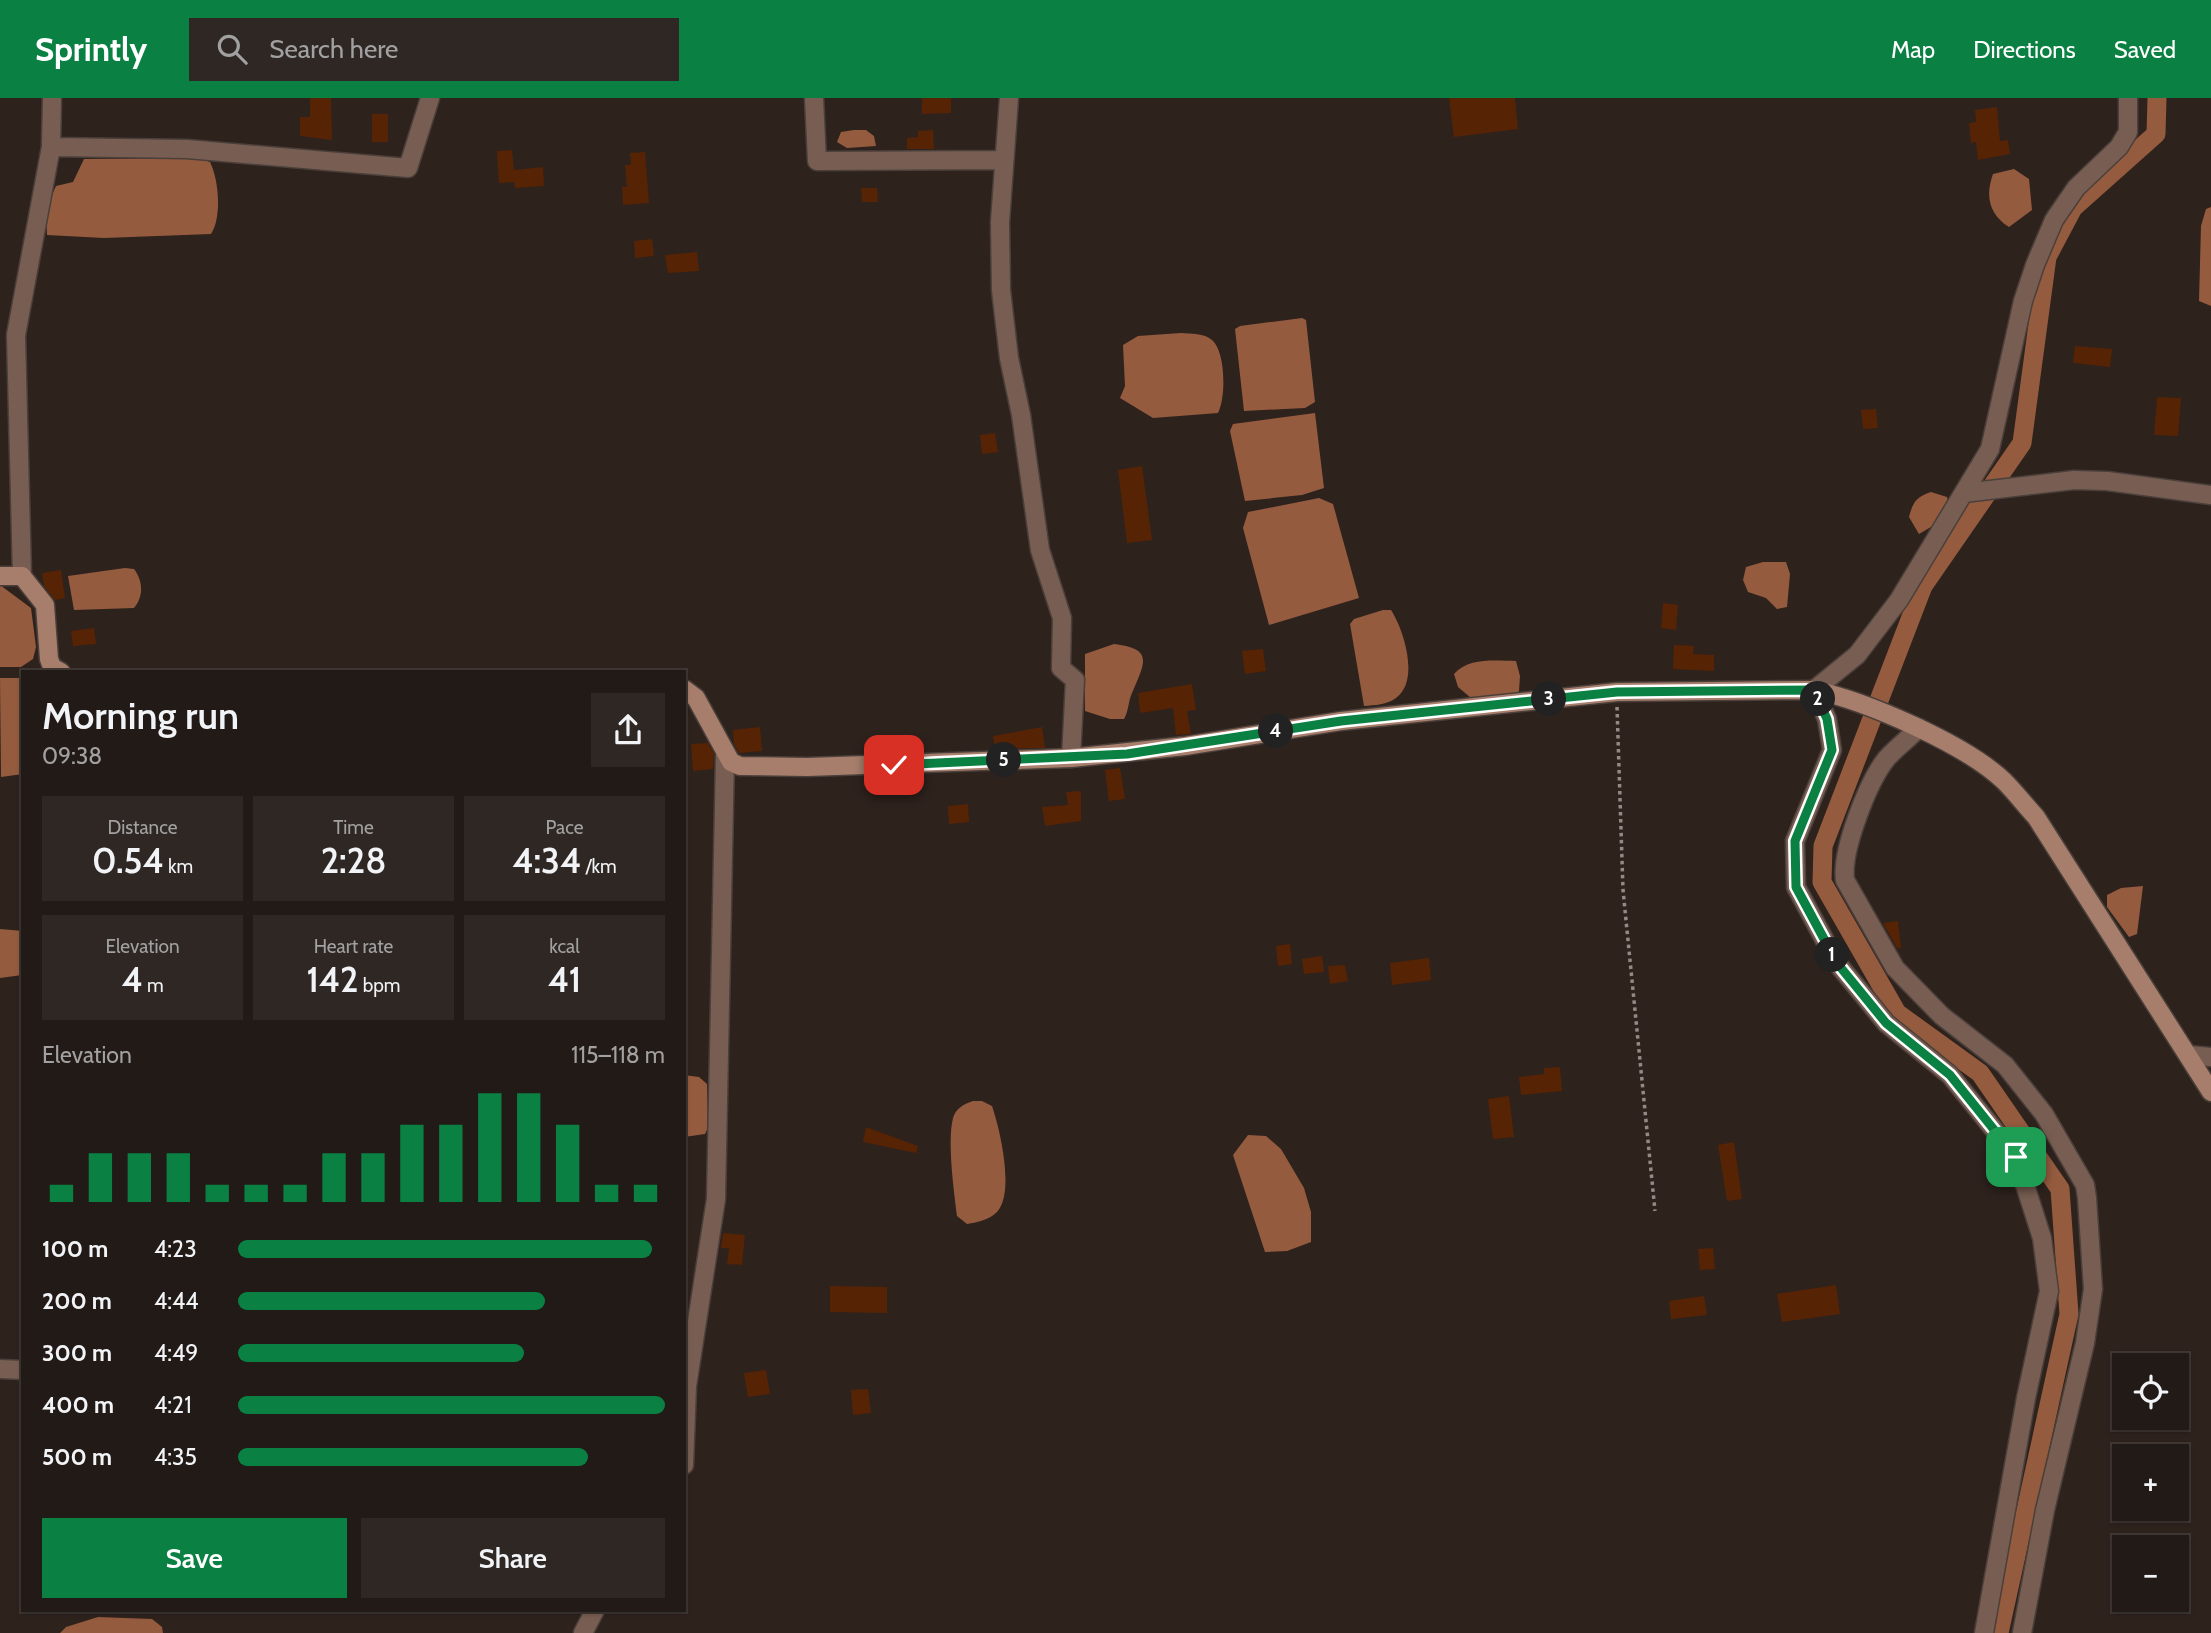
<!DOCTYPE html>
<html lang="en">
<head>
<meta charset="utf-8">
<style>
	:root { --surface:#221a16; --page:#2e2723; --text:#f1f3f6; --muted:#a2a1a1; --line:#3f3835; --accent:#0b8043 }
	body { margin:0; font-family:Cabin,sans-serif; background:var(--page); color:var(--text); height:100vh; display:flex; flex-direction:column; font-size:26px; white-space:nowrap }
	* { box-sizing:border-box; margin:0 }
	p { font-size:23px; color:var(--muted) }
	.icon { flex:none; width:38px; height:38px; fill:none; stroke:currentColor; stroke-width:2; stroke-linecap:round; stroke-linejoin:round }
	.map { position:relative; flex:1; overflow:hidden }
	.drawer { position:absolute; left:21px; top:572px; width:665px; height:942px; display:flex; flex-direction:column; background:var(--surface); border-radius:0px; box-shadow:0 2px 5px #0004,0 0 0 2px var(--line) }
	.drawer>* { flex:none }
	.tools { position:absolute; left:2112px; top:1255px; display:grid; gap:14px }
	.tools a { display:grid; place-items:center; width:77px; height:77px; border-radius:0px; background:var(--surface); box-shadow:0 2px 5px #0004,0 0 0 2px var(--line); font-size:35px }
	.pin { position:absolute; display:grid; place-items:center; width:60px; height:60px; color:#fff; margin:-30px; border-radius:14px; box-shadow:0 4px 10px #0006 }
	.km { position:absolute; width:35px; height:35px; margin:-18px; border-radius:50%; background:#222; color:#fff; font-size:19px; line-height:35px; text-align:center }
	.round { display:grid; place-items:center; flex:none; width:74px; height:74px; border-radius:0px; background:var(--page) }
	.summary { display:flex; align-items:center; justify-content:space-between; height:119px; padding:0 21px }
	h1 { font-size:38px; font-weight:600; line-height:52px }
	.figures { display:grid; grid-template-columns:repeat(3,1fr); gap:10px; height:119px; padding:7px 21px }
	.figures div { display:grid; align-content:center; border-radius:0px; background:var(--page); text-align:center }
	.figures b { font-size:35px; font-weight:600 }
	.figures small { font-size:19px; font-weight:400 }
	.figures p { font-size:19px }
	.chart { height:196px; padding:14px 21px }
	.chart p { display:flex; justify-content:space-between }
	.chart svg { width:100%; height:126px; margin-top:7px; stroke:var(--accent); stroke-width:6 }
	.cta { display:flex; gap:14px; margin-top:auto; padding:14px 21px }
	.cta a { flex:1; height:80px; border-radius:0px; background:var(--accent); color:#fff; font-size:28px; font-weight:600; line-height:80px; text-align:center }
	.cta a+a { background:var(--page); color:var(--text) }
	ul { padding:0 21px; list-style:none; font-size:23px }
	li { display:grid; grid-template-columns:112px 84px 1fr; align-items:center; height:52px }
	li i { height:18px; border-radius:9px; background:var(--accent) }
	header { display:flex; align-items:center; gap:42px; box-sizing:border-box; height:98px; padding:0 35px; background:var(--accent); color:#fff }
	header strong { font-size:33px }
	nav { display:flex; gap:38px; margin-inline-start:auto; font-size:24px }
	.search { width:490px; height:63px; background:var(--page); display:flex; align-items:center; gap:18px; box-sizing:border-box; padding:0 24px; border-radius:0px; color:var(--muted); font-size:26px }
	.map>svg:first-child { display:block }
	.water { fill:#955b3f }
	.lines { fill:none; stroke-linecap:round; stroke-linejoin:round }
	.canal { stroke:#955b3f; stroke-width:19 }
	.building { fill:#572305 }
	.minor-casing { stroke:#4a3f3a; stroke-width:21 }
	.secondary-casing { stroke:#4a3f3a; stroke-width:21 }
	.path { stroke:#948a85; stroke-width:3.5; stroke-dasharray:3.5 3.5; stroke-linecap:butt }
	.minor { stroke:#785e52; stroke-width:18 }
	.secondary { stroke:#a77e6b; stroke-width:18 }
	.route-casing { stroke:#fff; stroke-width:14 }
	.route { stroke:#0b8043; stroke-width:9 }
</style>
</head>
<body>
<header>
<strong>Sprintly</strong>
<div class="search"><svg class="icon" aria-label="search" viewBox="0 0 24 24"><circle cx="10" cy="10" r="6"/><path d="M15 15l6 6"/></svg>Search here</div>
<nav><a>Map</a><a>Directions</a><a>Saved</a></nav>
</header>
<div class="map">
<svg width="2211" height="1535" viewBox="0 0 2211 1535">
	<rect width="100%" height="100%" fill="#2e221d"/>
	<!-- water -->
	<path class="water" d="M 854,32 L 866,32 L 874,38 L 876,48 L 847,50 L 837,44 L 841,34 Z
		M 200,60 L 210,64 C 219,82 222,119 211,136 L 104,140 L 47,137 L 46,111 L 56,88 L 73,84 L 84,61 Z
		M 2014,71 L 2029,81 L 2032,112 L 2009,129 C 1989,116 1985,98 1993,76 Z
		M 2211,109 L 2211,208 L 2199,203 L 2201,128 L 2206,111 Z
		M 1302,220 L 1306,222 L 1315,304 L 1305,310 L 1244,313 L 1235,231 L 1240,228 Z
		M 1181,235 C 1191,236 1204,235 1212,242 C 1226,254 1226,300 1218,315 L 1153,320 L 1120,300 L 1125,288 L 1123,247 L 1138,238 Z
		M 1315,315 L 1324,390 L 1302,397 L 1245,403 L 1230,333 L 1233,326 Z
		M 1931,394 L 1947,399 C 1952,418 1933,428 1919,436 L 1909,419 C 1913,404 1916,399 1931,394 Z
		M 1319,400 L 1333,406 L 1359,500 L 1269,527 L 1243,430 L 1248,414 Z
		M 1763,464 L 1786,464 L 1790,476 L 1787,509 L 1777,511 L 1766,500 L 1748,494 L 1743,482 L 1746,469 Z
		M 125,470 L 134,471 C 143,483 144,498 134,510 L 74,512 L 68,478 Z
		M 0,487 L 31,510 L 36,549 L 33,561 L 21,569 L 0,569 Z
		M 1383,512 L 1391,512 C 1404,532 1420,583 1396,600 C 1387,607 1375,607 1364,608 L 1350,526 L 1354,521 Z
		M 1114,546 C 1154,551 1145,564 1132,595 C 1128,604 1129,612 1124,621 L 1110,621 L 1085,613 L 1085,556 Z
		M 1516,563 L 1520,578 L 1519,593 L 1510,600 L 1471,600 L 1458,589 L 1454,576 C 1469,559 1496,563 1516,563 Z
		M 0,580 L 23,580 L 23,676 L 1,679 Z
		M 2143,788 L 2137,836 L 2129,839 L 2107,809 L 2107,797 L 2121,790 Z
		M 0,831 L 23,833 L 22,877 L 0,880 Z
		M 684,977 L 699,979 L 707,986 L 708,1030 L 705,1036 L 684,1039 Z
		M 973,1003 L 982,1003 L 992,1008 C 1000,1031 1015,1095 997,1114 C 989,1122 978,1124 967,1126 L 957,1118 C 954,1093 947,1044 953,1020 C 956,1010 964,1006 973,1003 Z
		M 1248,1037 L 1266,1038 L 1281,1051 L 1304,1090 L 1311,1114 L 1311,1144 L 1287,1153 L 1265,1154 L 1233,1057 Z
		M 98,1519 L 152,1521 L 162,1529 L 163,1535 L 60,1535 L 66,1529 Z"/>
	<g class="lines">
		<!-- canal -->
		<path class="canal" d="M 1999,1535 L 2069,1216 L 2060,1091 L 1980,975 L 1897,915 L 1822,784 L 1823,748 L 1923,488 L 2022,345 L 2047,159 L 2073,110 L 2156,36 L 2157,0"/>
	</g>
	<!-- building -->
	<path class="building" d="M 310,0 L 331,0 L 332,42 L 300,38 L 300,19 L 310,19 Z
		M 922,0 L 951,0 L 951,15 L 922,16 Z
		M 1449,0 L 1515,0 L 1518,31 L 1454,39 Z
		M 1997,9 L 2000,43 L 2008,42 L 2010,56 L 1978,62 L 1976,44 L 1971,45 L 1969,25 L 1976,24 L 1975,12 Z
		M 372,16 L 388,16 L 388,44 L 372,44 Z
		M 933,32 L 934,51 L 907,51 L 907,40 L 918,39 L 918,33 Z
		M 512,52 L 514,72 L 543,69 L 544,88 L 515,90 L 514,84 L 499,85 L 497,53 Z
		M 645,54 L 649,105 L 623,107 L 622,89 L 627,89 L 625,67 L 631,67 L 630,55 Z
		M 861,90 L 877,90 L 878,104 L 862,104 Z
		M 652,141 L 654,158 L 635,160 L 634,143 Z
		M 697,154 L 699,173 L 668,175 L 665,157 Z
		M 2075,248 L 2112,251 L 2110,269 L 2073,265 Z
		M 2157,299 L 2181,300 L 2178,338 L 2154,337 Z
		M 1876,311 L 1878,330 L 1863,331 L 1861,312 Z
		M 995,335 L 998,354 L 982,356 L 980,337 Z
		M 1142,368 L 1152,442 L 1127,445 L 1118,372 Z
		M 61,472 L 65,500 L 55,502 L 44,488 L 42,475 Z
		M 1663,505 L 1678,507 L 1676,532 L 1661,530 Z
		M 94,530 L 96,546 L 73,548 L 71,533 Z
		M 1674,547 L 1694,548 L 1693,556 L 1714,557 L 1714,573 L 1673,571 Z
		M 1263,551 L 1266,573 L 1245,576 L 1242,553 Z
		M 1192,586 L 1196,612 L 1187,613 L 1191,636 L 1176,637 L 1173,610 L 1140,615 L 1138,595 Z
		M 760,629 L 762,653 L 739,655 L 734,646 L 733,632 Z
		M 1042,629 L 1045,650 L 995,651 L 993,638 Z
		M 708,645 L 714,656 L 713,671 L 693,673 L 691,646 Z
		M 1120,670 L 1125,701 L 1109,703 L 1105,672 Z
		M 1081,693 L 1081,723 L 1045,728 L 1042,709 L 1068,707 L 1066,694 Z
		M 968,706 L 969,724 L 949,726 L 948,708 Z
		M 1898,823 L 1901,850 L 1897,850 L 1883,825 Z
		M 1290,846 L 1292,866 L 1278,868 L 1276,848 Z
		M 1322,858 L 1324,874 L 1304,876 L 1302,861 Z
		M 1429,860 L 1431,882 L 1392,887 L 1390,865 Z
		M 1345,867 L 1348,883 L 1330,886 L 1328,868 Z
		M 1560,969 L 1562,993 L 1521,997 L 1519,979 L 1544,976 L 1544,970 Z
		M 1509,998 L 1514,1039 L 1493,1041 L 1488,1001 Z
		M 866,1029 L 918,1048 L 916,1055 L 863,1044 Z
		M 1734,1044 L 1742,1101 L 1727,1103 L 1718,1047 Z
		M 723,1135 L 745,1137 L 742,1167 L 727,1166 L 729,1150 L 721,1150 Z
		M 1713,1150 L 1715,1171 L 1700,1172 L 1698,1151 Z
		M 1836,1187 L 1840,1216 L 1782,1224 L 1777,1196 Z
		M 830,1188 L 887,1189 L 887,1215 L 830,1214 Z
		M 1704,1198 L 1707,1217 L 1671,1221 L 1669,1203 Z
		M 766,1272 L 770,1296 L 748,1299 L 744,1275 Z
		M 868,1291 L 871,1315 L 853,1317 L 851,1292 Z"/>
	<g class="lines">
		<defs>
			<path id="minor" d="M 814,0 L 817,63 L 1004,62
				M 1009,0 L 1000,124 L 1001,192 L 1009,260 L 1021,317 L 1040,452 L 1062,520 L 1061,570 L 1075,582 L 1071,660
				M 51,49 L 187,51 L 408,70 L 430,0
				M 1964,395 L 2074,382 L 2107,383 L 2211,397
				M 22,478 L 16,237 L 51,49 L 52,0
				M 1919,630 C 1909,640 1897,649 1887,660 C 1868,683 1841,753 1845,782 L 1895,870 L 1942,918 L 2005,967 L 2044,1016 L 2085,1087 L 2087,1100 L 2093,1191 L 2085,1245 L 2045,1412 L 2022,1535
				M 2189,957 L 2211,959
				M 0,1271 L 23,1272
				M 684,1367 L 687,1288 L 716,1101 L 725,658
				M 583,1535 L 595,1512
				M 1984,1535 L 2026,1300 L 2049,1193 L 2042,1140 L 2016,1059 L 1950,977 L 1886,925 L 1837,865 L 1796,789 L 1795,743 L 1832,652 L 1827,621 L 1814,592 L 1857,557 L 1899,502 L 1990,351 L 2023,203 L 2035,167 L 2054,122 L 2076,90 L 2119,49 L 2128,34 L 2128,0"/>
			<path id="secondary" d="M 0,478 L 22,478 L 45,507 L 49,561 L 52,569 L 61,574
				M 684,591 L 696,600 L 731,664 L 740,668 L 807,669 L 1071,660 L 1185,648 L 1341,623 L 1617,594 L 1814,592 C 1866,603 1965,646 2004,683 C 2015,694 2025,707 2036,719 L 2211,994"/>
		</defs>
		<!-- minor casing -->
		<use href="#minor" class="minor-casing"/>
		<!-- secondary casing -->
		<use href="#secondary" class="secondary-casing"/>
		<!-- path -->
		<path class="path" d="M 1617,609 L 1623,792 L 1655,1113"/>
		<!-- minor -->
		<use href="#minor" class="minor"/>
		<!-- secondary -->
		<use href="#secondary" class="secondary"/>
	</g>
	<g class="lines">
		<defs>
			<path id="route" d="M 894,667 L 1127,656 L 1341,623 L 1617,594 L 1814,592 L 1827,621 L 1832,652 L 1795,743 L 1796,789 L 1837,865 L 1886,925 L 1950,977 L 2016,1059"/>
		</defs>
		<!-- route casing -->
		<use href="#route" class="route-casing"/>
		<!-- route -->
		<use href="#route" class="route"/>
	</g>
</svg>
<div class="tools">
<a><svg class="icon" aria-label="locate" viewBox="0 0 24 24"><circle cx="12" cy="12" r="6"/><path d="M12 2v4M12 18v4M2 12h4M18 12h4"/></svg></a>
<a>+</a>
<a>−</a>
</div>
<div class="pin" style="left:2016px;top:1059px;background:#1e9e55"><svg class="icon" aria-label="arrive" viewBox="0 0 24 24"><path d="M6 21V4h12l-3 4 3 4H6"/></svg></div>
<div class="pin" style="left:894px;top:667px;background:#d93025"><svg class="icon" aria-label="check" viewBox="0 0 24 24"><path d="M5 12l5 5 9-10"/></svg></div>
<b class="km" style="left:1832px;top:857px">1</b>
<b class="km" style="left:1818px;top:601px">2</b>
<b class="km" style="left:1549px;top:601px">3</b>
<b class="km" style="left:1276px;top:633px">4</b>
<b class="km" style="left:1004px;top:662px">5</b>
<section class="drawer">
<div class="summary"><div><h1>Morning run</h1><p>09:38</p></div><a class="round"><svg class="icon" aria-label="share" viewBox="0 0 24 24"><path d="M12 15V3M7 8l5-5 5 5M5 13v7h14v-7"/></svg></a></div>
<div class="figures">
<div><p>Distance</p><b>0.54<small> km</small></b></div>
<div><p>Time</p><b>2:28</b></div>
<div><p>Pace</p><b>4:34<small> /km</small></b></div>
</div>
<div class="figures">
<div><p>Elevation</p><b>4<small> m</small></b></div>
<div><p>Heart rate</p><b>142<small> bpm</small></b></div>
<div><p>kcal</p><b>41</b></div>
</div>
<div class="chart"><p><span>Elevation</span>115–118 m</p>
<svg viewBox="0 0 160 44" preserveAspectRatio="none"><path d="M5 44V38M15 44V27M25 44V27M35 44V27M45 44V38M55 44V38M65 44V38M75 44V27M85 44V27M95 44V17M105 44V17M115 44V6M125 44V6M135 44V17M145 44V38M155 44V38"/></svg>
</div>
<ul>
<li><b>100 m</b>4:23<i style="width:97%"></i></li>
<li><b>200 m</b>4:44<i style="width:72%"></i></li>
<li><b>300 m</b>4:49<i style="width:67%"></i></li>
<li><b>400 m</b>4:21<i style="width:100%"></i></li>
<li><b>500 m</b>4:35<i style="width:82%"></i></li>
</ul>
<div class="cta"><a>Save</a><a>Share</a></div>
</section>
</div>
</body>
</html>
